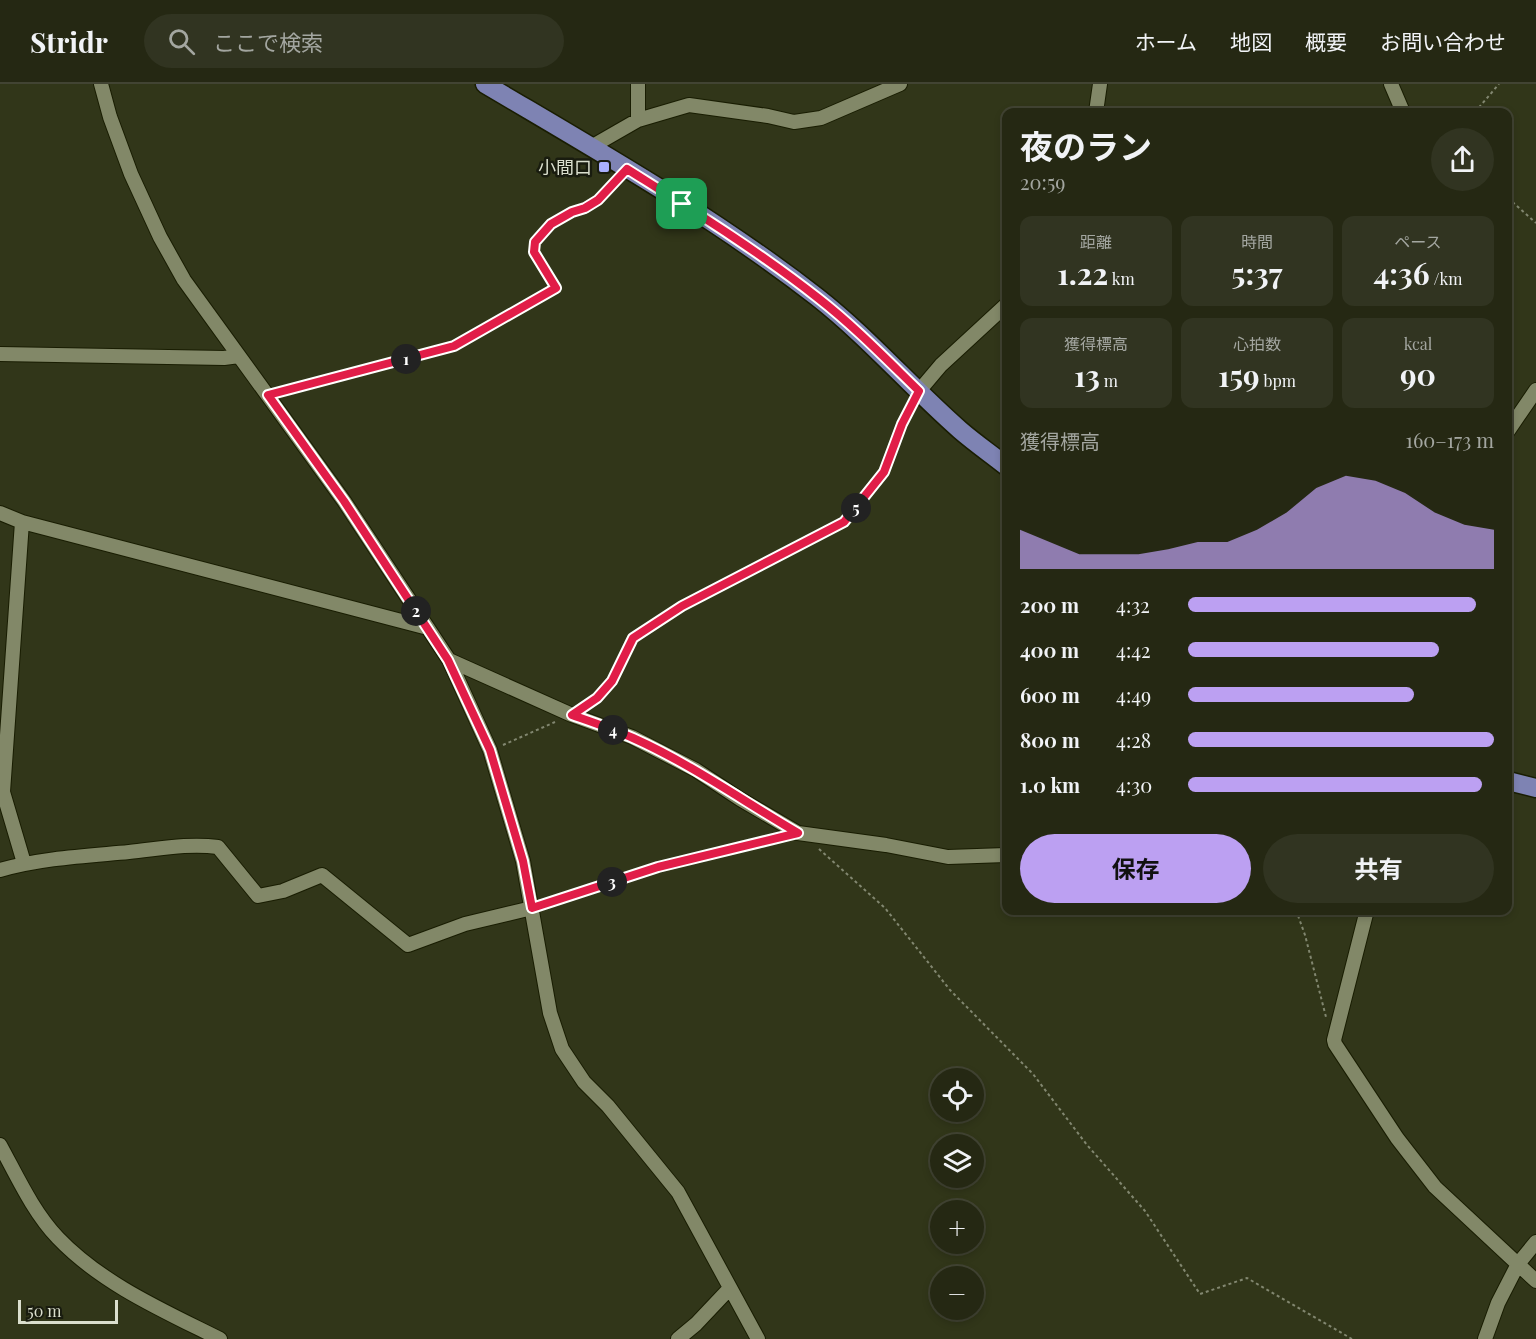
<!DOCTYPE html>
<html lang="ja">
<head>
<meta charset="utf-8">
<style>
	:root { --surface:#252813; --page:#313421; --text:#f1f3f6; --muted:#a3a6a0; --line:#424433; --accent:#bca0f2 }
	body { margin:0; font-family:"Playfair Display","Noto Sans JP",serif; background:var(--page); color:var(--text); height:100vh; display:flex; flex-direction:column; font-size:22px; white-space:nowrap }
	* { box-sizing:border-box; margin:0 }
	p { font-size:20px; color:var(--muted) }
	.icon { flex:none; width:33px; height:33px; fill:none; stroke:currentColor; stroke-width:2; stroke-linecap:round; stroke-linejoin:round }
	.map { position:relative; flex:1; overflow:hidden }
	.panel { position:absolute; left:1002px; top:24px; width:510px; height:807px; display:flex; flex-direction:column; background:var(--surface); border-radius:12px; box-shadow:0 3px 9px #0003,0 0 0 2px var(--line) }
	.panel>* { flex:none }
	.tools { position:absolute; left:930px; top:984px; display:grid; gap:12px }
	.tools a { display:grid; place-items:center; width:54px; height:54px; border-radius:50%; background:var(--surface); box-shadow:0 3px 9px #0003,0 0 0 2px var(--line); font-size:30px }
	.scale { position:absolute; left:18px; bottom:15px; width:100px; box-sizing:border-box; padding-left:6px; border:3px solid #dbdfce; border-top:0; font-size:16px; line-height:21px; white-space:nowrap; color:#dbdfce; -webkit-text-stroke:4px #191c0f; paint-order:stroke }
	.pin { position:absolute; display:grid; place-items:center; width:51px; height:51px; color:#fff; margin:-26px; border-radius:12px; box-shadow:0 3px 9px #0006 }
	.km { position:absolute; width:30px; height:30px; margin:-15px; border-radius:50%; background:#222; color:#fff; font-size:16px; line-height:30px; text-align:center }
	.round { display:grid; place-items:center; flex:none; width:63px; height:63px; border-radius:32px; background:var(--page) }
	.summary { display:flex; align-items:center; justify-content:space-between; height:102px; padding:0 18px }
	h1 { font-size:33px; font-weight:700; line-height:45px }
	.figures { display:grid; grid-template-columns:repeat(3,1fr); gap:9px; height:102px; padding:6px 18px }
	.figures div { display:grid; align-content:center; border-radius:12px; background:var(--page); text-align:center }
	.figures b { font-size:30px; font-weight:700 }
	.figures small { font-size:16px; font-weight:400 }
	.figures p { font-size:16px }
	.chart { height:168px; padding:12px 18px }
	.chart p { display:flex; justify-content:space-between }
	.chart svg { width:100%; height:108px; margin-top:6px; fill:var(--accent); opacity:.7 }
	.cta { display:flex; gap:12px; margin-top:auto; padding:12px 18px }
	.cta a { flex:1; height:69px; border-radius:36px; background:var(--accent); color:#111; font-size:24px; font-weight:700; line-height:69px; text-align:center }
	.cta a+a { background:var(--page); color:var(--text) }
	ul { padding:0 18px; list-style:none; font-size:20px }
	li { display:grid; grid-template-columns:96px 72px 1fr; align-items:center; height:45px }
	li i { height:15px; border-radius:8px; background:var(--accent) }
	header { display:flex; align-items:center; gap:36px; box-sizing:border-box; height:84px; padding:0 30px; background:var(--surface); border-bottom:2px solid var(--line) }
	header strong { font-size:28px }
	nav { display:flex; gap:33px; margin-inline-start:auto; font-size:21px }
	.search { width:420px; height:54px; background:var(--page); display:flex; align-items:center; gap:15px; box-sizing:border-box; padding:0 21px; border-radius:33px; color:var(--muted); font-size:22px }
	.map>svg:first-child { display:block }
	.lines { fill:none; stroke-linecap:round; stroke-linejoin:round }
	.minor-casing { stroke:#191d02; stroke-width:16 }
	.major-casing { stroke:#191d02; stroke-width:21 }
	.path { stroke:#828770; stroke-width:2; stroke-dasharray:3 3; stroke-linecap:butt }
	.minor { stroke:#828868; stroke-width:14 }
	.major { stroke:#7e83b3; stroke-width:18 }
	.route-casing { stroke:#fff; stroke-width:12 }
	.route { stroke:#e11d48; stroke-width:8 }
	.poi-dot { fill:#a9b0fc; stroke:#191c0f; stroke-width:2 }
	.labels { text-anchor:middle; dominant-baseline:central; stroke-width:5; stroke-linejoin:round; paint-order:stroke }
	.poi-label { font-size:18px; fill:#dbdfce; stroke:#191c0f; text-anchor:end }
</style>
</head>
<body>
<header>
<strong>Stridr</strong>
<div class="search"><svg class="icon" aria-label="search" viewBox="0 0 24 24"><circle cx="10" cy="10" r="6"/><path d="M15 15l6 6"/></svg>ここで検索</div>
<nav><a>ホーム</a><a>地図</a><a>概要</a><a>お問い合わせ</a></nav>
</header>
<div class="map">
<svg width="1536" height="1255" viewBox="0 0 1536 1255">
	<rect width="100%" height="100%" fill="#313619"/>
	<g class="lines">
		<defs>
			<path id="minor" d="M 101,0 L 110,33 L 131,90 L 160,153 L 184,196 L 344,417 L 449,576 L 490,666 L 523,777 L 550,929 L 562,965 L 584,998 L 608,1022 L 678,1108 L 758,1255
				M 1391,0 L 1403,28
				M 1096,28 L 1100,0
				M 638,36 L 638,0
				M 591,63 L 638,36 L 689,21 L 768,32 L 794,38 L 821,34 L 900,0
				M 0,270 L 224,274 L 239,272
				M 919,307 L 941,281 L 1006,221
				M 1508,347 L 1536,306
				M 0,429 L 22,438 L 428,544
				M 22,438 L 3,708 L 24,779
				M 449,576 L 572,631 L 632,653 L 696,686 L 740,715 L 798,749 L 886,761 L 948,773 L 1006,771
				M 0,786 C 42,774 86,772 129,768 C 159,765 188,759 218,763 L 258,812 L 283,807 L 322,791 L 408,861 L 465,840 L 532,824
				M 1367,826 L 1334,956 L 1335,960 L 1397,1054 L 1435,1103 L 1536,1197
				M 0,1061 C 17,1092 33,1128 58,1154 C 102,1200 164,1227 220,1255
				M 678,1255 L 696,1240 L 730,1204
				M 1485,1255 L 1498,1219 L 1518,1180 L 1536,1158"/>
			<path id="major" d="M 485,0 C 598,67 713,132 817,213 C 868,253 911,303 960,346 C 975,359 991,370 1006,382
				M 1508,697 L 1536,704"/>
		</defs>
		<!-- minor casing -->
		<use href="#minor" class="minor-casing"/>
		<!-- major casing -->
		<use href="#major" class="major-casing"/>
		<!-- path -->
		<path class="path" d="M 1475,28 L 1499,0
			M 1508,114 L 1536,139
			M 281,307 L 455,262 L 556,204 L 534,168 L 535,158 L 551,140 L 572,128 L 585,124 L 598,116 L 617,96
			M 587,621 L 597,614 L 612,597 L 633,554 L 682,522 L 844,438 L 884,388 L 902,340 L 911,323
			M 503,661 L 555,638
			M 819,765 L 885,824 L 950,906 L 1033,990 L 1087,1061 L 1145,1127 L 1200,1210 L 1247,1194 L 1352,1255
			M 544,820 L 658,783 L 778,754
			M 1296,826 L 1305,851 L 1326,933"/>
		<!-- minor -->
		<use href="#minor" class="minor"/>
		<!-- major -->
		<use href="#major" class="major"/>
	</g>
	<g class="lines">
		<defs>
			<path id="route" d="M 627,85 C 692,126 757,166 818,214 C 854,242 886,275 919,307 L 902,340 L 884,388 L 844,438 L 682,522 L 633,554 L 612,597 L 597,614 L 572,631 C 592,638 613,645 633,654 C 691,680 743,717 798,749 L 658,783 L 532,824 L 523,777 L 490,666 L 448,576 L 344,417 L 268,311 L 454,262 L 556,204 L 534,168 L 535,158 L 551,140 L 572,128 L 585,124 L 598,116 Z"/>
		</defs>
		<!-- route casing -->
		<use href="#route" class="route-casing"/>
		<!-- route -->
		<use href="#route" class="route"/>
	</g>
	<!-- markers -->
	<rect class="poi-dot" x="598" y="77" width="12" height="12" rx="3"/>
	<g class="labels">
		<!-- poi labels -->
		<g class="poi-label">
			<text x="592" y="83">小間口</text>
		</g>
	</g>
</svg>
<div class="tools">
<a><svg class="icon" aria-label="locate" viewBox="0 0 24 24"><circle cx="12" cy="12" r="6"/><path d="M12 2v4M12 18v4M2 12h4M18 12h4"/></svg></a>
<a><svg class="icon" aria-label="layers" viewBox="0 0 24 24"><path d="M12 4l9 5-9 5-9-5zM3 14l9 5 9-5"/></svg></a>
<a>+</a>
<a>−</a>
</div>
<div class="scale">50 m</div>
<div class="pin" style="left:682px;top:120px;background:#1e9e55"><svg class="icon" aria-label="arrive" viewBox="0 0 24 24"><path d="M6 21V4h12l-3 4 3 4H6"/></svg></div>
<b class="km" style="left:406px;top:275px">1</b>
<b class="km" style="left:416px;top:527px">2</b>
<b class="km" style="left:612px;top:798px">3</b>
<b class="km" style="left:613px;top:646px">4</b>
<b class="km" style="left:856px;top:424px">5</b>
<section class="panel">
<div class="summary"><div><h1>夜のラン</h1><p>20:59</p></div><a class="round"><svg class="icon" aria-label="share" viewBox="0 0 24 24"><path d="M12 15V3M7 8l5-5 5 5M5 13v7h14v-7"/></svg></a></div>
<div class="figures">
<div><p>距離</p><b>1.22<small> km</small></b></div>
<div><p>時間</p><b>5:37</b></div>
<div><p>ペース</p><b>4:36<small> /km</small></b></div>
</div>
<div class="figures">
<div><p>獲得標高</p><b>13<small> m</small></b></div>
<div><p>心拍数</p><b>159<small> bpm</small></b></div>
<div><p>kcal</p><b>90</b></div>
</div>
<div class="chart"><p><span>獲得標高</span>160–173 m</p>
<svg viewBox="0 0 160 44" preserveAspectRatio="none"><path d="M0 44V28L10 33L20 38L30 38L40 38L50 36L60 33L70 33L80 28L90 21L100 11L110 6L120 8L130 13L140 21L150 26L160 28V44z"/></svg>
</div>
<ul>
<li><b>200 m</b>4:32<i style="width:94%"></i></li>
<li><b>400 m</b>4:42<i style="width:82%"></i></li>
<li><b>600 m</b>4:49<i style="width:74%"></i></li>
<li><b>800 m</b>4:28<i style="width:100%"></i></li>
<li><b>1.0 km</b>4:30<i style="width:96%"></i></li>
</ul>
<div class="cta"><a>保存</a><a>共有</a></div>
</section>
</div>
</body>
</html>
